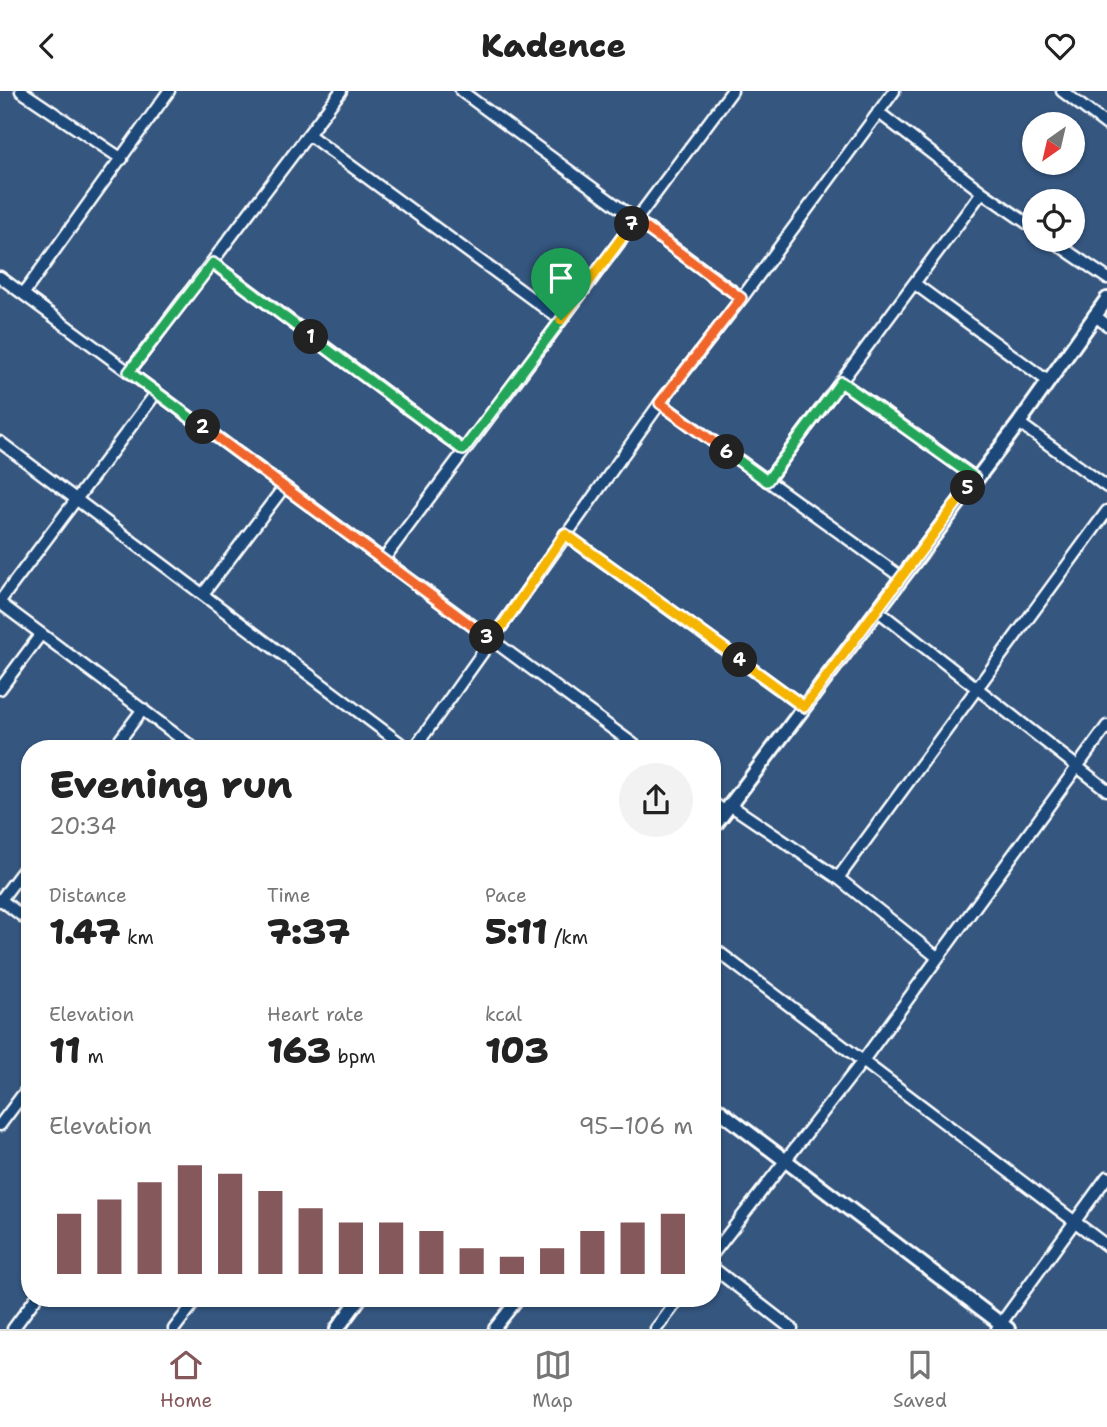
<!DOCTYPE html>
<html lang="en">
<head>
<meta charset="utf-8">
<style>
	:root { --surface:#fff; --page:#f2f2f2; --text:#222; --muted:#767676; --line:#e0e0e0; --accent:#85585c }
	body { margin:0; font-family:"Shantell Sans",sans-serif; background:var(--page); color:var(--text); height:100vh; display:flex; flex-direction:column; font-size:26px; white-space:nowrap }
	* { box-sizing:border-box; margin:0 }
	p { font-size:23px; color:var(--muted) }
	.icon { flex:none; width:38px; height:38px; fill:none; stroke:currentColor; stroke-width:2; stroke-linecap:round; stroke-linejoin:round }
	.map { position:relative; flex:1; overflow:hidden }
	.drawer { position:absolute; left:21px; top:649px; width:700px; height:567px; display:flex; flex-direction:column; background:var(--surface); border-radius:28px; box-shadow:0 2px 5px #0004 }
	.drawer>* { flex:none }
	.needle { width:46px; rotate:214deg }
	.fabs { position:absolute; left:1022px; top:21px; display:grid; gap:14px }
	.fabs a { display:grid; place-items:center; width:63px; height:63px; border-radius:50%; background:var(--surface); box-shadow:0 2px 5px #0004; font-size:35px }
	.pin { position:absolute; display:grid; place-items:center; width:60px; height:60px; color:#fff; margin:-72px -30px; border-radius:50% 50% 50% 0; rotate:-45deg; box-shadow:0 0 7px #0007 }
	.pin .icon { rotate:45deg }
	.km { position:absolute; width:35px; height:35px; margin:-18px; border-radius:50%; background:#222; color:#fff; font-size:19px; line-height:35px; text-align:center }
	.round { display:grid; place-items:center; flex:none; width:74px; height:74px; border-radius:37px; background:var(--page) }
	.overview { display:flex; align-items:center; justify-content:space-between; height:119px; padding:0 28px }
	h1 { font-size:38px; font-weight:800; line-height:52px }
	.figures { display:grid; grid-template-columns:repeat(3,1fr); gap:10px; height:119px; padding:7px 28px }
	.figures div { display:grid; align-content:center }
	.figures b { font-size:35px; font-weight:800 }
	.figures small { font-size:19px; font-weight:400 }
	.figures p { font-size:19px }
	.chart { height:196px; padding:14px 28px }
	.chart p { display:flex; justify-content:space-between }
	.chart svg { width:100%; height:126px; margin-top:7px; stroke:var(--accent); stroke-width:6 }
	header { display:flex; justify-content:space-between; align-items:center; height:91px; padding:0 28px; background:var(--surface); font-size:32px; font-weight:800 }
	.tabs { display:flex; justify-content:space-around; align-items:center; height:98px; border-top:2px solid var(--line); background:var(--surface); font-size:19px; color:var(--muted) }
	.tabs a { display:grid; justify-items:center; gap:4px }
	.tabs .active { color:var(--accent) }
	.map>svg:first-child { display:block }
	.lines { fill:none; stroke-linecap:round; stroke-linejoin:round }
	.minor-casing { stroke:#fff; stroke-width:15 }
	.tertiary-casing { stroke:#fff; stroke-width:18 }
	.minor { stroke:#1f4a7a; stroke-width:10 }
	.tertiary { stroke:#1f4a7a; stroke-width:12 }
	.split-1-casing { stroke:#fff; stroke-width:14 }
	.split-2-casing { stroke:#fff; stroke-width:14 }
	.split-3-casing { stroke:#fff; stroke-width:14 }
	.split-4-casing { stroke:#fff; stroke-width:14 }
	.split-5-casing { stroke:#fff; stroke-width:14 }
	.split-6-casing { stroke:#fff; stroke-width:14 }
	.split-7-casing { stroke:#fff; stroke-width:14 }
	.split-8-casing { stroke:#fff; stroke-width:14 }
	.split-1 { stroke:#22a559; stroke-width:9 }
	.split-2 { stroke:#22a559; stroke-width:9 }
	.split-3 { stroke:#f0652b; stroke-width:9 }
	.split-4 { stroke:#f5b400; stroke-width:9 }
	.split-5 { stroke:#f5b400; stroke-width:9 }
	.split-6 { stroke:#22a559; stroke-width:9 }
	.split-7 { stroke:#f0652b; stroke-width:9 }
	.split-8 { stroke:#f5b400; stroke-width:9 }
</style>
</head>
<body>
<header><svg class="icon" aria-label="back" viewBox="0 0 24 24"><path d="M15 5l-7 7 7 7"/></svg>Kadence<svg class="icon" aria-label="heart" viewBox="0 0 24 24"><path d="M12 20l-8-8c-3-5 5-10 8-4 3-6 11-1 8 4z"/></svg></header>
<div class="map">
<svg width="1107" height="1238" viewBox="0 0 1107 1238">
	<rect width="100%" height="100%" fill="#35567f"/>
	<filter id="ink" filterUnits="userSpaceOnUse"><feTurbulence type="fractalNoise" baseFrequency=".0143" numOctaves="2"/><feDisplacementMap in="SourceGraphic" scale="14" xChannelSelector="R" yChannelSelector="G"/><feConvolveMatrix kernelMatrix="1 2 1 2 8 2 1 2 1" color-interpolation-filters="sRGB"/></filter>
	<g filter="url(#ink)">
		<g class="lines">
			<defs>
				<path id="minor" d="M 21,0 L 122,68
					M 461,0 L 742,207
					M 1062,0 L 1107,34
					M 878,21 L 982,101 L 1034,137
					M 309,44 L 561,229
					M 1051,149 L 1107,187
					M 213,172 L 463,359
					M 0,186 L 640,658
					M 915,193 L 1049,291
					M 24,202 L 169,0
					M 1094,224 L 1107,234
					M 129,281 L 341,0
					M 841,291 L 976,387
					M 660,312 L 901,486
					M 1019,332 L 1107,396
					M 0,351 L 408,658
					M 767,390 L 982,101
					M 565,443 L 804,616
					M 383,469 L 732,0
					M 203,503 L 284,396
					M 0,510 L 156,302
					M 0,512 L 195,658
					M 877,519 L 1107,699
					M 0,598 L 41,543
					M 113,658 L 143,618
					M 414,658 L 660,312 L 742,207 L 894,0
					M 712,711 L 725,721
					M 730,714 L 838,787 L 937,866
					M 838,787 L 1107,420
					M 0,808 L 30,831
					M 0,810 L 30,770
					M 712,856 L 1107,1155
					M 0,1034 L 30,994
					M 712,1164 L 862,971 L 1107,635
					M 712,1176 L 792,1238
					M 13,1238 L 35,1208
					M 174,1238 L 197,1208
					M 494,1238 L 518,1208
					M 656,1238 L 679,1208
					M 997,1238 L 1107,1086"/>
				<path id="tertiary" d="M 712,738 L 1019,332 L 1107,208
					M 712,1014 L 1008,1238
					M 337,1238 L 359,1208"/>
			</defs>
			<!-- minor casing -->
			<use href="#minor" class="minor-casing"/>
			<!-- tertiary casing -->
			<use href="#tertiary" class="tertiary-casing"/>
			<!-- minor -->
			<use href="#minor" class="minor"/>
			<!-- tertiary -->
			<use href="#tertiary" class="tertiary"/>
		</g>
	</g>
	<g class="lines" filter="url(#ink)">
		<defs>
			<path id="split-1" d="M 311,246 L 463,359 L 561,229"/>
			<path id="split-2" d="M 203,336 L 129,281 L 213,172 L 311,246"/>
			<path id="split-3" d="M 203,336 L 487,546"/>
			<path id="split-4" d="M 487,546 L 492,550 L 565,443 L 740,569"/>
			<path id="split-5" d="M 740,569 L 804,616 L 968,397"/>
			<path id="split-6" d="M 727,361 L 767,390 L 841,291 L 975,387 L 968,397"/>
			<path id="split-7" d="M 632,133 L 635,129 L 741,207 L 660,312 L 727,361"/>
			<path id="split-8" d="M 561,229 L 632,133"/>
		</defs>
		<!-- split-1 casing -->
		<use href="#split-1" class="split-1-casing"/>
		<!-- split-2 casing -->
		<use href="#split-2" class="split-2-casing"/>
		<!-- split-3 casing -->
		<use href="#split-3" class="split-3-casing"/>
		<!-- split-4 casing -->
		<use href="#split-4" class="split-4-casing"/>
		<!-- split-5 casing -->
		<use href="#split-5" class="split-5-casing"/>
		<!-- split-6 casing -->
		<use href="#split-6" class="split-6-casing"/>
		<!-- split-7 casing -->
		<use href="#split-7" class="split-7-casing"/>
		<!-- split-8 casing -->
		<use href="#split-8" class="split-8-casing"/>
		<!-- split-1 -->
		<use href="#split-1" class="split-1"/>
		<!-- split-2 -->
		<use href="#split-2" class="split-2"/>
		<!-- split-3 -->
		<use href="#split-3" class="split-3"/>
		<!-- split-4 -->
		<use href="#split-4" class="split-4"/>
		<!-- split-5 -->
		<use href="#split-5" class="split-5"/>
		<!-- split-6 -->
		<use href="#split-6" class="split-6"/>
		<!-- split-7 -->
		<use href="#split-7" class="split-7"/>
		<!-- split-8 -->
		<use href="#split-8" class="split-8"/>
	</g>
</svg>
<div class="fabs">
<a><svg class="needle" viewBox="-14 -14 28 28"><path d="M0-13l5 13h-10z" fill="#e53935"/><path d="M0 13l5-13h-10z" fill="#767676"/></svg></a>
<a><svg class="icon" aria-label="locate" viewBox="0 0 24 24"><circle cx="12" cy="12" r="6"/><path d="M12 2v4M12 18v4M2 12h4M18 12h4"/></svg></a>
</div>
<div class="pin" style="left:561px;top:229px;background:#1e9e55"><svg class="icon" aria-label="arrive" viewBox="0 0 24 24"><path d="M6 21V4h12l-3 4 3 4H6"/></svg></div>
<b class="km" style="left:311px;top:246px">1</b>
<b class="km" style="left:203px;top:336px">2</b>
<b class="km" style="left:487px;top:546px">3</b>
<b class="km" style="left:740px;top:569px">4</b>
<b class="km" style="left:968px;top:397px">5</b>
<b class="km" style="left:727px;top:361px">6</b>
<b class="km" style="left:632px;top:133px">7</b>
<section class="drawer">
<div class="overview"><div><h1>Evening run</h1><p>20:34</p></div><a class="round"><svg class="icon" aria-label="share" viewBox="0 0 24 24"><path d="M12 15V3M7 8l5-5 5 5M5 13v7h14v-7"/></svg></a></div>
<div class="figures">
<div><p>Distance</p><b>1.47<small> km</small></b></div>
<div><p>Time</p><b>7:37</b></div>
<div><p>Pace</p><b>5:11<small> /km</small></b></div>
</div>
<div class="figures">
<div><p>Elevation</p><b>11<small> m</small></b></div>
<div><p>Heart rate</p><b>163<small> bpm</small></b></div>
<div><p>kcal</p><b>103</b></div>
</div>
<div class="chart"><p><span>Elevation</span>95–106 m</p>
<svg viewBox="0 0 160 44" preserveAspectRatio="none"><path d="M5 44V23M15 44V18M25 44V12M35 44V6M45 44V9M55 44V15M65 44V21M75 44V26M85 44V26M95 44V29M105 44V35M115 44V38M125 44V35M135 44V29M145 44V26M155 44V23"/></svg>
</div>
</section>
</div>
<nav class="tabs">
<a class="active"><svg class="icon" aria-label="home" viewBox="0 0 24 24"><path d="M3 11l9-7 9 7M6 9v11h12V9"/></svg>Home</a>
<a><svg class="icon" aria-label="map" viewBox="0 0 24 24"><path d="M3 6l6-2 6 2 6-2v14l-6 2-6-2-6 2zM9 4v14M15 6v14"/></svg>Map</a>
<a><svg class="icon" aria-label="saved" viewBox="0 0 24 24"><path d="M7 4h10v16l-5-4-5 4z"/></svg>Saved</a>
</nav>
</body>
</html>
